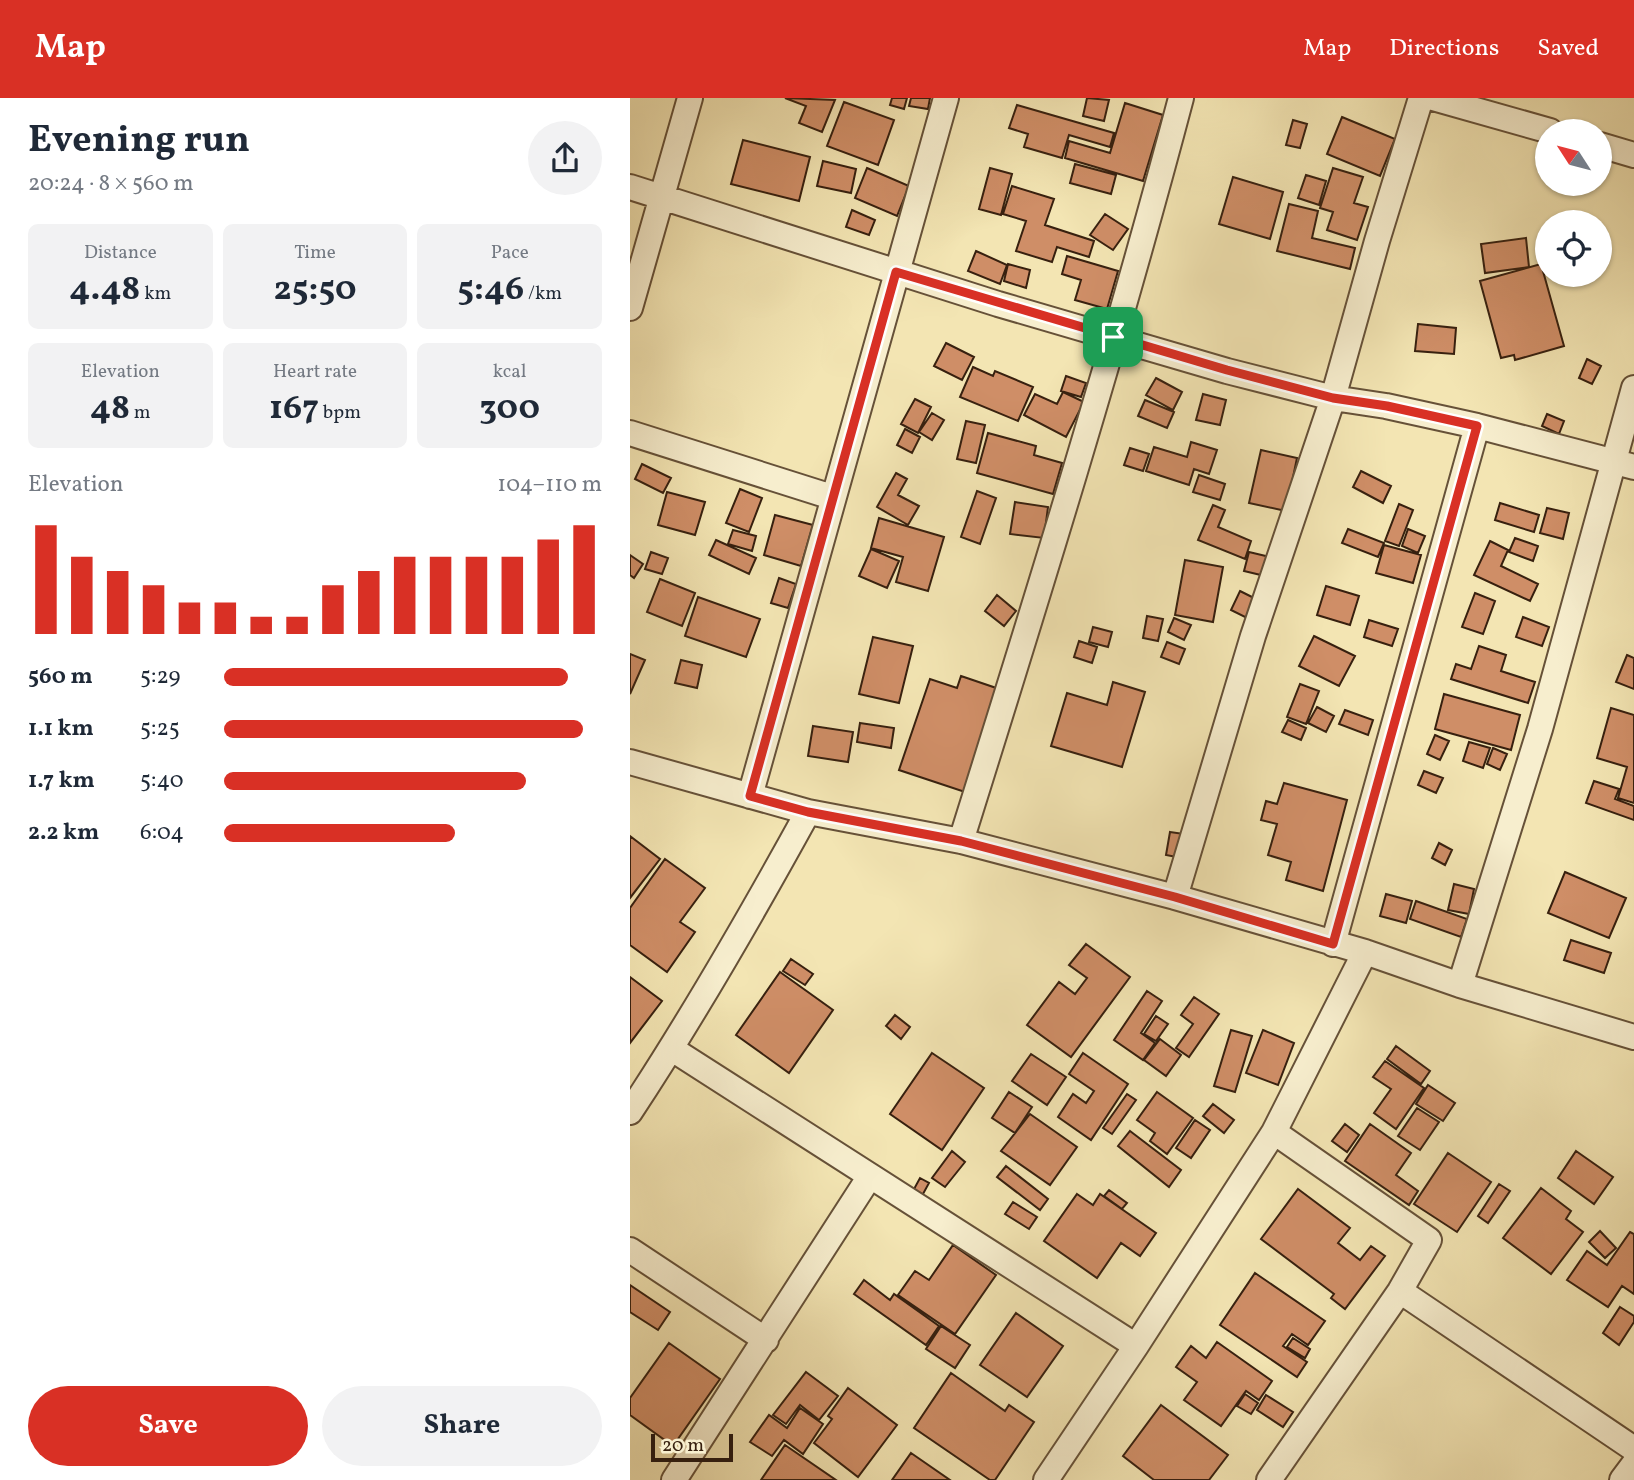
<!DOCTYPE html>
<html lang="en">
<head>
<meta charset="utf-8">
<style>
	:root { --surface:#fff; --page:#f2f2f3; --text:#1f2937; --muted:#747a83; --accent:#d93025 }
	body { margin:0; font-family:Vollkorn,serif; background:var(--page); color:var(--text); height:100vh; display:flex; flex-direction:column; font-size:26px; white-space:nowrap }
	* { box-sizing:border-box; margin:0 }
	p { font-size:23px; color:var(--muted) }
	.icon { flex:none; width:38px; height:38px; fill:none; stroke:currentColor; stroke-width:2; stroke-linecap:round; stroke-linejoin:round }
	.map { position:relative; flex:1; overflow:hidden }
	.sheet { display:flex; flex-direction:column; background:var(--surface); width:630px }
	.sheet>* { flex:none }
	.needle { width:46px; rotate:306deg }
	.tools { position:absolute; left:905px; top:21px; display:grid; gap:14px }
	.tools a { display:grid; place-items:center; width:77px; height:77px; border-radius:50%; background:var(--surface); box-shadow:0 2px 5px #0004; font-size:35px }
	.scale { position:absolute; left:21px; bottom:18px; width:82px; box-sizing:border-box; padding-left:7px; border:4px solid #37200f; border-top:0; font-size:19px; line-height:24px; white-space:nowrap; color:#37200f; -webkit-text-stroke:5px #f7eece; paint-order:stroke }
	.pin { position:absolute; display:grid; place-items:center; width:60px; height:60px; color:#fff; margin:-30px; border-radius:14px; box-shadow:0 4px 10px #0006 }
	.round { display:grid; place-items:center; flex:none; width:74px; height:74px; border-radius:37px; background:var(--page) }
	.headline { display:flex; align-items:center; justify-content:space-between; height:119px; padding:0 28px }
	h1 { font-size:38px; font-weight:700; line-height:52px }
	.figures { display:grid; grid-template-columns:repeat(3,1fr); gap:10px; height:119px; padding:7px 28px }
	.figures div { display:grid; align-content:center; border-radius:10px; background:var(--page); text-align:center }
	.figures b { font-size:35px; font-weight:700 }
	.figures small { font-size:19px; font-weight:400 }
	.figures p { font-size:19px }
	.chart { height:196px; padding:14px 28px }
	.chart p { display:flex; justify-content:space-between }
	.chart svg { width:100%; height:126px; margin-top:7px; stroke:var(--accent); stroke-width:6 }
	.primary-button { display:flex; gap:14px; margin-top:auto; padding:14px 28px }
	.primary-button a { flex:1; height:80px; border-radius:42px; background:var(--accent); color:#fff; font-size:28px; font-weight:700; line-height:80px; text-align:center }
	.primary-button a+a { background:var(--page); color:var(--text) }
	ul { padding:0 28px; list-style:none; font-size:23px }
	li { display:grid; grid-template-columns:112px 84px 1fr; align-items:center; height:52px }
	li i { height:18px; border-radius:9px; background:var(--accent) }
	header { display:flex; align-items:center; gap:42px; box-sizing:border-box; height:98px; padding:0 35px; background:var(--accent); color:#fff }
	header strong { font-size:33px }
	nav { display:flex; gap:38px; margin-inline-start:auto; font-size:24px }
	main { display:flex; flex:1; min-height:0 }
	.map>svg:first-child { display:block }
	.building { fill:#cf8e67; stroke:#37200f; stroke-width:2 }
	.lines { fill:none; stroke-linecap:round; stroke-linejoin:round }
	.minor-casing { stroke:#665138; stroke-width:28 }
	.minor { stroke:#f7eece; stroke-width:24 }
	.route-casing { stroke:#fff; stroke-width:14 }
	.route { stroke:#d93025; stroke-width:9 }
</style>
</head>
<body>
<header>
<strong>Map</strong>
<nav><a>Map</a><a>Directions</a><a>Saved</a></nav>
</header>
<main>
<section class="sheet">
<div class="headline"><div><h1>Evening run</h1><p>20:24 · 8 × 560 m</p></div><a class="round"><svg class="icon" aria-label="share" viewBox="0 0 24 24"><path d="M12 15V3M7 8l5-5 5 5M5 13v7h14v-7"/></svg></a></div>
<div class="figures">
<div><p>Distance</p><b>4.48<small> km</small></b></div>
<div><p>Time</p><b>25:50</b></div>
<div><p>Pace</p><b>5:46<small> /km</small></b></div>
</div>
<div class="figures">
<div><p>Elevation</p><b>48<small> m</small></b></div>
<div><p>Heart rate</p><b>167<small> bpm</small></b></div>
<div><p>kcal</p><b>300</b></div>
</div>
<div class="chart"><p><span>Elevation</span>104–110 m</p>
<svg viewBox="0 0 160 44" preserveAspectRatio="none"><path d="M5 44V6M15 44V17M25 44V22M35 44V27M45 44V33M55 44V33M65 44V38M75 44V38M85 44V27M95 44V22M105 44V17M115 44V17M125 44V17M135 44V17M145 44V11M155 44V6"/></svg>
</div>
<ul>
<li><b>560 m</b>5:29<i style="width:91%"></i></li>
<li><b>1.1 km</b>5:25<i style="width:95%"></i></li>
<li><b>1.7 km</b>5:40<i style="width:80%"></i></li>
<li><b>2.2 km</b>6:04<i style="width:61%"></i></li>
</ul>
<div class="primary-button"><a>Save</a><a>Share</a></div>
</section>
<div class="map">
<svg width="1004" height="1382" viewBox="0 0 1004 1382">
	<rect width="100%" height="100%" fill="#f3e5b3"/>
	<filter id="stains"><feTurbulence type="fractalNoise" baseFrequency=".00286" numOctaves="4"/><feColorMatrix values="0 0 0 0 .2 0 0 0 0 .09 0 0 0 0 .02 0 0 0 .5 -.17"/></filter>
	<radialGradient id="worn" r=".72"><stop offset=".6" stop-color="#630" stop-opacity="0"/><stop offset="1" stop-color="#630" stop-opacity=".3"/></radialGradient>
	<!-- building -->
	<path class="building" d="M 155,0 L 205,2 L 192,34 L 169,25 L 176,8 Z
		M 262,0 L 277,0 L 274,11 L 260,7 Z
		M 281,0 L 300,0 L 298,11 L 279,8 Z
		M 457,0 L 479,2 L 474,23 L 453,18 Z
		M 214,4 L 264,22 L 248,67 L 197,48 Z
		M 495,5 L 533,17 L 513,83 L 435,60 L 439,43 L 480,55 Z
		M 387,7 L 484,35 L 480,49 L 439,37 L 432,60 L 394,49 L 398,36 L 379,30 Z
		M 712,19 L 765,41 L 750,78 L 697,56 Z
		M 663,22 L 677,26 L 670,50 L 656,47 Z
		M 113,42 L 180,59 L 169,103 L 101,86 Z
		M 193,63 L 226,71 L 221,95 L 187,88 Z
		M 445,66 L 486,77 L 481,96 L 440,85 Z
		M 237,70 L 279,88 L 267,118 L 225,100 Z
		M 360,70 L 382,76 L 371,117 L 349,111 Z
		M 703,70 L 733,79 L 724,105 L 738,109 L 727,142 L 697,132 L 703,114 L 690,110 Z
		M 676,77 L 696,83 L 689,107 L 668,100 Z
		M 603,79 L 653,94 L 640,141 L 589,126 Z
		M 382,88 L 424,101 L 415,127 L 464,143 L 459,159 L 427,149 L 422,164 L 386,153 L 396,123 L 373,116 Z
		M 659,106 L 688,113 L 682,140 L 725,150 L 720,171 L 647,153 Z
		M 222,112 L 245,122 L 239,137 L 216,129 Z
		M 475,116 L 498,131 L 483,152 L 460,137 Z
		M 896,140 L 899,169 L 855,175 L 851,146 Z
		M 346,153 L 377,167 L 370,186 L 338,173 Z
		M 437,158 L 488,173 L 477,211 L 445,202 L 451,182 L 432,176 Z
		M 378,166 L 400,172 L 396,190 L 374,183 Z
		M 911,166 L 934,248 L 885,262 L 884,257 L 871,260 L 850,183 Z
		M 788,226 L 826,230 L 824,256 L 785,253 Z
		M 316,245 L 344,259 L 332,282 L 304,268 Z
		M 957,261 L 971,268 L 962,286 L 949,280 Z
		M 343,269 L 363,278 L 365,273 L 403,289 L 388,323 L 330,299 Z
		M 436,278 L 456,285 L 451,299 L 431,293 Z
		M 526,280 L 552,294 L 543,312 L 516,297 Z
		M 433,294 L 454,304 L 436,339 L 394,317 L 405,296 L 427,306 Z
		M 573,296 L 596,302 L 590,327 L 566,322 Z
		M 285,301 L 301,309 L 288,335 L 271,326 Z
		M 515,302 L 544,314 L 537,330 L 508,318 Z
		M 302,315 L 314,322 L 302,342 L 289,334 Z
		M 917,316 L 934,323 L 929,336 L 912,328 Z
		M 336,323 L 355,327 L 346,365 L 327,361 Z
		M 275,331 L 290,339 L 282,355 L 267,347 Z
		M 358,335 L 406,348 L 404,357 L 432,365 L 423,396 L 347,375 Z
		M 561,344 L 587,352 L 579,376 L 564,371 L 559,387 L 516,373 L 524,349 L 557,359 Z
		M 500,350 L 519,356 L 513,373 L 494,367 Z
		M 631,352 L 667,360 L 656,413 L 619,405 Z
		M 12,366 L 41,380 L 33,395 L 5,381 Z
		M 731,373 L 761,388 L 753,405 L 723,389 Z
		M 266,375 L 277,381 L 268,397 L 289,408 L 278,427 L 247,409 Z
		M 569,377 L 595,386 L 590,402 L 563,394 Z
		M 110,391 L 132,400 L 119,434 L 96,425 Z
		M 347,393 L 366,400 L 350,446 L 331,439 Z
		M 37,394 L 75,404 L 65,437 L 28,427 Z
		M 385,404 L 418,409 L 414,440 L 380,436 Z
		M 870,405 L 909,417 L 904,434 L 865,422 Z
		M 769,406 L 783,412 L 769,448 L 755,443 Z
		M 583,407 L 595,412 L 588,429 L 621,443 L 615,461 L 568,442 Z
		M 917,410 L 939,415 L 933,441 L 910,435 Z
		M 145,417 L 183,427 L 171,468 L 134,457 Z
		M 249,420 L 314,439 L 298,493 L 266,484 L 273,459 L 241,450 Z
		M 718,431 L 754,445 L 748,459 L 712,445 Z
		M 778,431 L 795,438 L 788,455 L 772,448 Z
		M 103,432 L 126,438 L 122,453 L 98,446 Z
		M 885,440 L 908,448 L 903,463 L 879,454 Z
		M 86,442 L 126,460 L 119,476 L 79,457 Z
		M 860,443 L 878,452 L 871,468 L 908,486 L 900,503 L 844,477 Z
		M 754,447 L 791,457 L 783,485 L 746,475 Z
		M 241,451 L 269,463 L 257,490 L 229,478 Z
		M 21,454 L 38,460 L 32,476 L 15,471 Z
		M 619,454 L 640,459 L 635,478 L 614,473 Z
		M 0,457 L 13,466 L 4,480 L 0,477 Z
		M 555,462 L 593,469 L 583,524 L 545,517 Z
		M 149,480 L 166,486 L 158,510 L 141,505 Z
		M 30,481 L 65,495 L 52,528 L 17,514 Z
		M 696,488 L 729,498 L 720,527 L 687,517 Z
		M 610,493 L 630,503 L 621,522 L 601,512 Z
		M 845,495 L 865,503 L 853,536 L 832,529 Z
		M 367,497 L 386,513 L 374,528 L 355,513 Z
		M 68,499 L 130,521 L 116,559 L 55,538 Z
		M 517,518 L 533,521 L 528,543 L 513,540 Z
		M 893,519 L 919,529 L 912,548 L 886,539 Z
		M 544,520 L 561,527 L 554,542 L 538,534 Z
		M 739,522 L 768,531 L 762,548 L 734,539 Z
		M 463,529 L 482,534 L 478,549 L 459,544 Z
		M 684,538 L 725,558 L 709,588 L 669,568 Z
		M 243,539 L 283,548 L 269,605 L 229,596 Z
		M 449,543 L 467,549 L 462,565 L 444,559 Z
		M 537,544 L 555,551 L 549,566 L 531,559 Z
		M 849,548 L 876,557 L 871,573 L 905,584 L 898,605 L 821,581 L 826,566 L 841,571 Z
		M 0,556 L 15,562 L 0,596 Z
		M 997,557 L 1004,560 L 1004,591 L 986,584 Z
		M 51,562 L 72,567 L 67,590 L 45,585 Z
		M 331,578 L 375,593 L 341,696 L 269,672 L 300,581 L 327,590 Z
		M 483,584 L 515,594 L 492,669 L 421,648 L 437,595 L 477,607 Z
		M 670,586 L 689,593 L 676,626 L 657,619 Z
		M 814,596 L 890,617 L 881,652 L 805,631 Z
		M 687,609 L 704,618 L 696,634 L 678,625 Z
		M 981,610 L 1004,617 L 1004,705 L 988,700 L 997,669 L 967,660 Z
		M 715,612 L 743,622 L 738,637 L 709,626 Z
		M 658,622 L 676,630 L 671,642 L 652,634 Z
		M 230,625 L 264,630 L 261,650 L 227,644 Z
		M 183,628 L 223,634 L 218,664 L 178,658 Z
		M 805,637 L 819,643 L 810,662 L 797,656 Z
		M 839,644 L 860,650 L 853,670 L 833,663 Z
		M 863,650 L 877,656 L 870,672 L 857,666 Z
		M 794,673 L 813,680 L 806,695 L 788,687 Z
		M 964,683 L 989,691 L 985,701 L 1004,708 L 1004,722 L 956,705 Z
		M 654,685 L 717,702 L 693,793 L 656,782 L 661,764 L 638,757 L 647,726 L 631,722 L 636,703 L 647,706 Z
		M 540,734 L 561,737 L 557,761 L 536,757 Z
		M 0,738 L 30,761 L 0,800 Z
		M 809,745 L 822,752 L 815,767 L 802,760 Z
		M 35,761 L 75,790 L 50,824 L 65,834 L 37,874 L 0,847 L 0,810 Z
		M 935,774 L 996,800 L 979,840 L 918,815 Z
		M 824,786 L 844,791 L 839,816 L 818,812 Z
		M 756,796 L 782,803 L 776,825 L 750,818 Z
		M 786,803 L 837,821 L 831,839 L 780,821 Z
		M 941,842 L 981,855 L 974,875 L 934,862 Z
		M 456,846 L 500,879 L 441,959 L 397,927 L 429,884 L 445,896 L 457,880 L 439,867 Z
		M 161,861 L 183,876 L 175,887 L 153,873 Z
		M 150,874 L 203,912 L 159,975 L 106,937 Z
		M 0,879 L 32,903 L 0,945 Z
		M 517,893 L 532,903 L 511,935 L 525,945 L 513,962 L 484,942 Z
		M 564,899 L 589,916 L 559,959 L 546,950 L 563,926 L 551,917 Z
		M 265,917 L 280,929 L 271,941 L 256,928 Z
		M 526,918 L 538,926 L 526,943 L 514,936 Z
		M 601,932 L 622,938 L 605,994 L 584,988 Z
		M 633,932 L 664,945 L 648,987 L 616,975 Z
		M 530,941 L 551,957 L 536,978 L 514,962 Z
		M 766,948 L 800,973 L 791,986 L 757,961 Z
		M 302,955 L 354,990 L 312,1052 L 260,1016 Z
		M 453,955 L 498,986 L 461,1042 L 428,1019 L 443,996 L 456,1005 L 464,993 L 439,976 Z
		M 401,956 L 436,979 L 417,1007 L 382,983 Z
		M 755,963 L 794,990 L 766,1031 L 744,1015 L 761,991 L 743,979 Z
		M 798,987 L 825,1005 L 813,1023 L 786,1006 Z
		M 379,994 L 402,1009 L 385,1035 L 362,1020 Z
		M 527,994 L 563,1020 L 537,1056 L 520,1043 L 525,1035 L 507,1022 Z
		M 497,996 L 506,1002 L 482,1036 L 473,1030 Z
		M 583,1006 L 604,1022 L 594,1035 L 573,1018 Z
		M 787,1010 L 809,1024 L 790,1052 L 768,1038 Z
		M 400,1016 L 447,1049 L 420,1087 L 371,1053 Z
		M 565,1022 L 580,1032 L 561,1060 L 546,1050 Z
		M 715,1026 L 729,1037 L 717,1054 L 702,1043 Z
		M 740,1026 L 781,1055 L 766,1077 L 788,1093 L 779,1107 L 715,1063 Z
		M 500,1033 L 551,1072 L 539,1089 L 488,1048 Z
		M 322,1053 L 335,1064 L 315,1089 L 302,1080 Z
		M 946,1053 L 983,1079 L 964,1106 L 928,1080 Z
		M 818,1055 L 861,1084 L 827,1134 L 784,1106 Z
		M 376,1068 L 418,1101 L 410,1112 L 367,1079 Z
		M 290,1080 L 299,1085 L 287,1107 L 278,1102 Z
		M 869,1086 L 880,1093 L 858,1125 L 848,1118 Z
		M 911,1090 L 941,1113 L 936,1121 L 953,1134 L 921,1176 L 873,1140 Z
		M 668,1091 L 720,1130 L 708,1145 L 730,1162 L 741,1148 L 755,1158 L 715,1211 L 701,1200 L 704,1196 L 631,1141 Z
		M 479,1092 L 497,1105 L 492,1111 L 474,1098 Z
		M 447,1096 L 463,1107 L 470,1096 L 526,1135 L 510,1158 L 491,1145 L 467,1180 L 414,1143 Z
		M 383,1104 L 407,1119 L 399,1131 L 375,1116 Z
		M 970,1133 L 986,1150 L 975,1160 L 959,1144 Z
		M 1000,1134 L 1004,1136 L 1004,1196 L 992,1188 L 978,1209 L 937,1182 L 957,1153 L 977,1167 Z
		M 323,1147 L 366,1177 L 325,1236 L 268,1197 L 285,1173 L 299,1182 Z
		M 625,1175 L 695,1223 L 678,1247 L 662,1236 L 653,1248 L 677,1264 L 667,1279 L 590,1227 Z
		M 234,1182 L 260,1202 L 264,1196 L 309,1228 L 296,1247 L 224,1196 Z
		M 0,1187 L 40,1214 L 28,1232 L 0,1214 Z
		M 990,1209 L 1004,1218 L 1004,1224 L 989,1247 L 973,1235 Z
		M 386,1215 L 433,1248 L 397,1299 L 350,1267 Z
		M 311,1228 L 340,1247 L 325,1270 L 296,1251 Z
		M 663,1240 L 680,1251 L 675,1260 L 657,1249 Z
		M 587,1244 L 642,1283 L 629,1302 L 616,1293 L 591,1328 L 554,1302 L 567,1284 L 546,1269 L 561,1248 L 576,1260 Z
		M 39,1245 L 90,1281 L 43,1348 L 0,1317 L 0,1300 Z
		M 176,1274 L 208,1298 L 189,1322 L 170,1307 L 156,1326 L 143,1317 Z
		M 321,1275 L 375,1313 L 379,1307 L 404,1324 L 365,1382 L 360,1382 L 284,1330 Z
		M 218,1290 L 267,1327 L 228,1379 L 184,1345 L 202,1321 L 198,1318 Z
		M 615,1296 L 628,1305 L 621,1316 L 607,1308 Z
		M 636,1297 L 663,1314 L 653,1329 L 627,1312 Z
		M 531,1307 L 598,1357 L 579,1382 L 524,1382 L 493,1358 Z
		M 170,1310 L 193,1326 L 173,1356 L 154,1342 L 142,1358 L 120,1344 L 139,1317 L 157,1330 Z
		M 155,1347 L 206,1382 L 131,1382 Z
		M 281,1355 L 320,1382 L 262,1382 Z"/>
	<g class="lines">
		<defs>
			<path id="minor" d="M 803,0 L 920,33
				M 970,47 L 1004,57
				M 0,89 L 368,206 L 597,273 L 703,300 L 756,308 L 847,328 L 1004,369
				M 0,210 L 60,0
				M 0,335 L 202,399
				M 0,664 L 178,714 L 331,743 L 545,799 L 735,854 L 830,887 L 1004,939
				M 120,698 L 316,0
				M 331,743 C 408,497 485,250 551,0
				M 545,799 L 623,538 L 703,300 L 747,143 L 791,0
				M 703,846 L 847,328
				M 830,887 L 910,631 L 1004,290
				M 42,951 L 506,1248
				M 0,1014 C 64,917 122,816 178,714
				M 0,1152 L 136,1242
				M 770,1193 L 1004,1351
				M 44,1382 L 240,1078
				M 416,1382 L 506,1248 L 644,1034 L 735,854
				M 639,1382 L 770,1193 L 799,1142 L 644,1034
				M 992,1382 L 1004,1366"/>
		</defs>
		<!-- minor casing -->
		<use href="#minor" class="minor-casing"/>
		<!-- minor -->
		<use href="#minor" class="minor"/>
	</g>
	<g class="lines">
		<defs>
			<path id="route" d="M 266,174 L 597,272 L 703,300 L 757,308 L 847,328 L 703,846 L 545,799 L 331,743 L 178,714 L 120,698 Z"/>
		</defs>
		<!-- route casing -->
		<use href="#route" class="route-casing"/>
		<!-- route -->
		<use href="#route" class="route"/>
	</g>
	<rect width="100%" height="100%" filter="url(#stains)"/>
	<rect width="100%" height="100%" fill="url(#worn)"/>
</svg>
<div class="tools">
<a><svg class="needle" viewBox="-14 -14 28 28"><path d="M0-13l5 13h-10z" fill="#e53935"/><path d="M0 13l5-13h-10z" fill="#747a83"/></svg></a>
<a><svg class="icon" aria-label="locate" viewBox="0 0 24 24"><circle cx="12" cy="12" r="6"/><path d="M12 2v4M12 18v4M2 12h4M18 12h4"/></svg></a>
</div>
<div class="scale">20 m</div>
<div class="pin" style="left:483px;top:239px;background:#1e9e55"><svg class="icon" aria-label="arrive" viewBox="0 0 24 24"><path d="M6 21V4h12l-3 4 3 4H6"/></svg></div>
</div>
</main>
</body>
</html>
